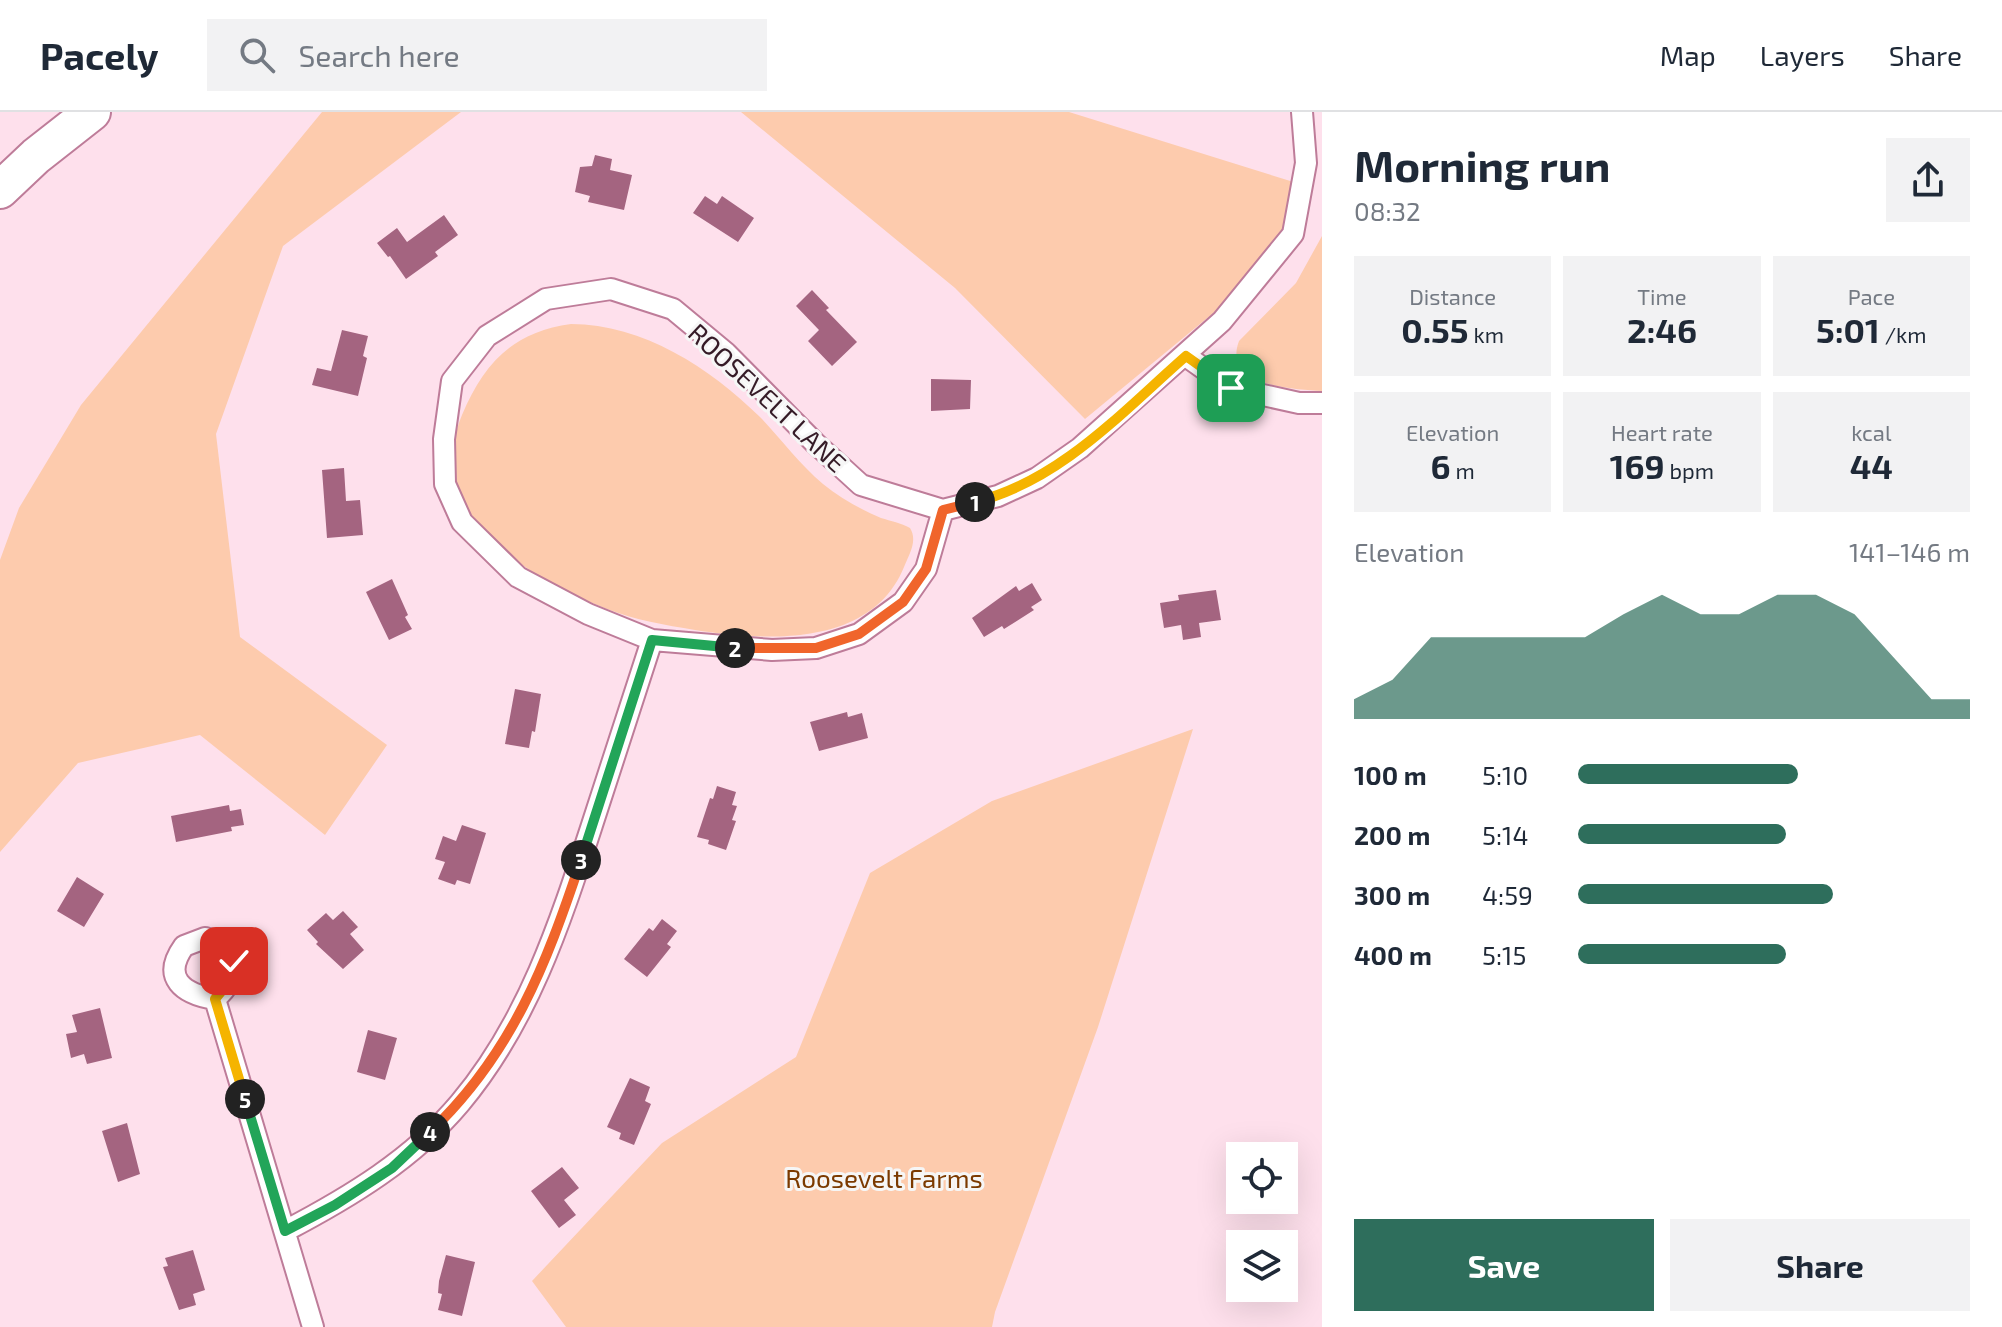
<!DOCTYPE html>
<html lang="en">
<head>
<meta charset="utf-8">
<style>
	:root { --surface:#fff; --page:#f2f2f3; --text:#1f2937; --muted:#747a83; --line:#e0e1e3; --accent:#2e6e5c }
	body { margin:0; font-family:"Exo 2",sans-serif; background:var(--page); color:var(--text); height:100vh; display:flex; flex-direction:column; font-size:30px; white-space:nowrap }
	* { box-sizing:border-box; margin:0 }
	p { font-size:26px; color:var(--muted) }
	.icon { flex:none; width:44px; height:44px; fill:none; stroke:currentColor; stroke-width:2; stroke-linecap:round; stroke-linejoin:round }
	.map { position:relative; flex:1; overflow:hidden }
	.side { display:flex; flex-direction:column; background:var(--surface); width:680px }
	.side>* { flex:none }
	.fabs { position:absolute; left:1226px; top:1030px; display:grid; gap:16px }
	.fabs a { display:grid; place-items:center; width:72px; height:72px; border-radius:0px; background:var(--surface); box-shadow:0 8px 32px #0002; font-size:40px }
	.pin { position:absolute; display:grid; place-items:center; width:68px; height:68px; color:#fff; margin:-34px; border-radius:16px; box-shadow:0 4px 12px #0006 }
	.km { position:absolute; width:40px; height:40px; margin:-20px; border-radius:50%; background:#222; color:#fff; font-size:22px; line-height:40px; text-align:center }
	.round { display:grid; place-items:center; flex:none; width:84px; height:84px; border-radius:0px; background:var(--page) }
	.headline { display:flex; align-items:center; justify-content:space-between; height:136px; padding:0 32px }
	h1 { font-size:44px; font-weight:700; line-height:60px }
	.stats { display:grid; grid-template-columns:repeat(3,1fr); gap:12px; height:136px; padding:8px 32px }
	.stats div { display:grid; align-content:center; border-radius:0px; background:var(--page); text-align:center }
	.stats b { font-size:34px; font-weight:700 }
	.stats small { font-size:22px; font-weight:400 }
	.stats p { font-size:22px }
	.chart { height:224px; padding:16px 32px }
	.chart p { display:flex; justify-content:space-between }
	.chart svg { width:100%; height:144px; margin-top:8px; fill:var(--accent); opacity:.7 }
	.cta { display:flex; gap:16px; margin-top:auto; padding:16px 32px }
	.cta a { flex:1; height:92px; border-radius:0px; background:var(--accent); color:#fff; font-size:32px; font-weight:700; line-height:92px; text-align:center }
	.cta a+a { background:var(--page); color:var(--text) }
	ul { padding:0 32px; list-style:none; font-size:26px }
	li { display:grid; grid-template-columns:128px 96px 1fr; align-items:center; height:60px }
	li i { height:20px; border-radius:10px; background:var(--accent) }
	header { display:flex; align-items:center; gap:48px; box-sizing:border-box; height:112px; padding:0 40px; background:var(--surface); border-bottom:2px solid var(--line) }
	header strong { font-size:38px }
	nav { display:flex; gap:44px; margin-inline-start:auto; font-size:28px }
	.search { width:560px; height:72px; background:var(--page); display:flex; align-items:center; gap:20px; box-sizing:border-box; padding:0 28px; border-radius:0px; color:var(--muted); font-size:30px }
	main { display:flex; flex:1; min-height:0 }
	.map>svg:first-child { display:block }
	.green { fill:#fdcbad }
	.building { fill:#a46480 }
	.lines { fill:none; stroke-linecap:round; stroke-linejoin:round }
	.minor-casing { stroke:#be7c99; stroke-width:24 }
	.motorway-casing { stroke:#be7c99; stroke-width:40 }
	.minor { stroke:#fff; stroke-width:20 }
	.motorway { stroke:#fff; stroke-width:36 }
	.split-1-casing { stroke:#fff; stroke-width:16 }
	.split-2-casing { stroke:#fff; stroke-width:16 }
	.split-3-casing { stroke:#fff; stroke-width:16 }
	.split-4-casing { stroke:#fff; stroke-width:16 }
	.split-5-casing { stroke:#fff; stroke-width:16 }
	.split-6-casing { stroke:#fff; stroke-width:16 }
	.split-1 { stroke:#f5b400; stroke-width:10 }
	.split-2 { stroke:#f0652b; stroke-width:10 }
	.split-3 { stroke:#22a559; stroke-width:10 }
	.split-4 { stroke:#f0652b; stroke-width:10 }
	.split-5 { stroke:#22a559; stroke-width:10 }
	.split-6 { stroke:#f5b400; stroke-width:10 }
	.labels { text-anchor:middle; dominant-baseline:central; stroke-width:6; stroke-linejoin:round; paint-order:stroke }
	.street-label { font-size:26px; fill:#351b27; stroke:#f6f6f6 }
	.park-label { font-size:26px; fill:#7c3a00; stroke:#f6f6f6 }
</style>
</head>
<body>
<header>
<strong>Pacely</strong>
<div class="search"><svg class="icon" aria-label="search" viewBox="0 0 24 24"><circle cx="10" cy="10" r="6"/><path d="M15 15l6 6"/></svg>Search here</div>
<nav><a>Map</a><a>Layers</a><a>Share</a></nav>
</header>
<main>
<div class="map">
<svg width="1322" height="1215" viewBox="0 0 1322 1215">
	<rect width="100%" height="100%" fill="#fee0ec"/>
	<!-- green -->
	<path class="green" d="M 322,0 L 461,0 L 283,134 L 216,322 L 240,525 L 387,633 L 325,723 L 200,623 L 78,651 L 0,740 L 0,448 L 19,396 L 81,293 Z
		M 741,0 L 1069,0 L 1300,72 L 1284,120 L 1223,193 L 1085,307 L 955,176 Z
		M 1322,124 L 1322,279 C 1293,277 1222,274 1239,229 L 1296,171 Z
		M 571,212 C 643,212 710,256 760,305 C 781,327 799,352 823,372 C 840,386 860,397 881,406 C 891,409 901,411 910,416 C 918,429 909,442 904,455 C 871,536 765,529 695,518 C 665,513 635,508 607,497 C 530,468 421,401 462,303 C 484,251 513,220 571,212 Z
		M 1193,617 L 1098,915 L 995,1200 L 992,1215 L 566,1215 L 532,1169 L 662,1031 L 796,945 L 870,761 L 992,689 Z"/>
	<!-- building -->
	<path class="building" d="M 595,43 L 612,47 L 610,58 L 632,63 L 624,98 L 588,90 L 590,84 L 575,80 L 580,55 L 592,54 Z
		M 705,84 L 717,92 L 722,84 L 754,106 L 738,130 L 693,101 Z
		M 444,103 L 458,123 L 435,140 L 438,144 L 406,167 L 390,144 L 388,145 L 377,131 L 397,116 L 407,130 Z
		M 812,178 L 829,196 L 826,198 L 857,230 L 832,254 L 808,229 L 819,218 L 796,194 Z
		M 342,218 L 368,224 L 363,244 L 367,246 L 358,284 L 312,273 L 317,256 L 331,259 Z
		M 931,267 L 971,268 L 970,297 L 931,299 Z
		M 344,356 L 346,389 L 360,388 L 363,423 L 327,426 L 322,358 Z
		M 392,467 L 408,503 L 405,505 L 412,517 L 389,528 L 366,480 Z
		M 1032,471 L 1042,488 L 1031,495 L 1034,498 L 1004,517 L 1002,514 L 984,525 L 972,506 L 1016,474 L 1019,479 Z
		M 1216,478 L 1221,508 L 1199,511 L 1201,525 L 1183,528 L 1181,513 L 1164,516 L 1160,491 L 1179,488 L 1178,483 Z
		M 515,577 L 541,582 L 535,620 L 532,619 L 529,636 L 505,632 Z
		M 847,600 L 848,605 L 862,601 L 868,626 L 819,639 L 810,610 Z
		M 717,674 L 736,680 L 732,693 L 737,694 L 732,708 L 736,709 L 726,738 L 708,732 L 709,728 L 697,725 L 710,686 L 713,687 Z
		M 229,693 L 230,699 L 241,697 L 244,713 L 231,715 L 232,719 L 176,730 L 171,704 Z
		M 462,713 L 486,721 L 470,772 L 457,768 L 455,773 L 438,767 L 445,750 L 435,747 L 443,724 L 456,729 Z
		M 77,765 L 104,782 L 84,815 L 57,799 Z
		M 343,799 L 358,815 L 350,822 L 364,838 L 343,857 L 316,832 L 318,830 L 307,818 L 326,801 L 333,808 Z
		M 662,807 L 677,819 L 667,832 L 671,835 L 647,865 L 624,847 L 649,816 L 653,819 Z
		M 100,896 L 112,946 L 87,952 L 84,942 L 71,946 L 66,922 L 77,920 L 72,903 Z
		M 368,918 L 397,926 L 385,968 L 357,960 Z
		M 630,966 L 650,975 L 645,989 L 651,992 L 634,1033 L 619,1027 L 621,1021 L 607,1015 Z
		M 127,1011 L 140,1062 L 118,1070 L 102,1019 Z
		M 562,1055 L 579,1076 L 564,1088 L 576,1103 L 559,1116 L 531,1079 Z
		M 193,1138 L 205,1178 L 193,1182 L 196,1193 L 179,1198 L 163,1155 L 168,1154 L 165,1146 Z
		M 446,1143 L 475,1150 L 462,1204 L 438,1198 L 442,1182 L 438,1181 L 439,1169 Z"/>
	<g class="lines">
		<defs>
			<path id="minor" d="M 611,177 L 673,197 L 726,241 L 815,331 L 861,373 L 943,398 L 926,457 L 903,490 L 859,522 L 816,536 L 772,538 L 652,528 L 588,502 L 518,465 L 462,410 L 445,372 L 444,327 L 452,269 L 487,224 L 546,187 Z
				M 1186,244 L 1231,276 L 1299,291 L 1322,291
				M 943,398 L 998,384 L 1037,366 L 1080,336 L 1222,209 L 1293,122 L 1306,51 L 1302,0
				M 205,826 C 243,835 241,864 215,887 C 183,882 161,866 184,834 Z
				M 215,887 L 313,1215
				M 285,1119 C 350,1085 413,1047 460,991 C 528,910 560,811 592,713 C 612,651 632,589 652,528"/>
			<path id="motorway" d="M 0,78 L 36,44 L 92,0"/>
		</defs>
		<!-- minor casing -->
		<use href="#minor" class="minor-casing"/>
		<!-- motorway casing -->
		<use href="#motorway" class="motorway-casing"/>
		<!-- minor -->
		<use href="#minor" class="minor"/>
		<!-- motorway -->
		<use href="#motorway" class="motorway"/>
	</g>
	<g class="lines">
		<defs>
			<path id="split-1" d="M 975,390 C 1060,369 1122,300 1186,244 L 1231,276"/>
			<path id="split-2" d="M 735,536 L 816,536 L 859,522 L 903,490 L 926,457 L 943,398 L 975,390"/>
			<path id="split-3" d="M 581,748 L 652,528 L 735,536"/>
			<path id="split-4" d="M 430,1020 C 512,942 546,853 581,748"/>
			<path id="split-5" d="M 245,987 L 285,1119 L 335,1093 L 392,1056 L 430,1020"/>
			<path id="split-6" d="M 234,849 L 229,870 L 215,887 L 245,987"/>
		</defs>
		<!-- split-1 casing -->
		<use href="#split-1" class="split-1-casing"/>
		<!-- split-2 casing -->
		<use href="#split-2" class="split-2-casing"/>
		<!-- split-3 casing -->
		<use href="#split-3" class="split-3-casing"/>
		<!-- split-4 casing -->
		<use href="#split-4" class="split-4-casing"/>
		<!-- split-5 casing -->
		<use href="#split-5" class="split-5-casing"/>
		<!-- split-6 casing -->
		<use href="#split-6" class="split-6-casing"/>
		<!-- split-1 -->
		<use href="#split-1" class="split-1"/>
		<!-- split-2 -->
		<use href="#split-2" class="split-2"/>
		<!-- split-3 -->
		<use href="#split-3" class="split-3"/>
		<!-- split-4 -->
		<use href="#split-4" class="split-4"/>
		<!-- split-5 -->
		<use href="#split-5" class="split-5"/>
		<!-- split-6 -->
		<use href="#split-6" class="split-6"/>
	</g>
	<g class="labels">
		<!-- street labels -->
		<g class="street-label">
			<text transform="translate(768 285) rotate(43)">ROOSEVELT LANE</text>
		</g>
		<!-- park labels -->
		<g class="park-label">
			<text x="884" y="1065">Roosevelt Farms</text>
		</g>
	</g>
</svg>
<div class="fabs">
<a><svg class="icon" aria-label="locate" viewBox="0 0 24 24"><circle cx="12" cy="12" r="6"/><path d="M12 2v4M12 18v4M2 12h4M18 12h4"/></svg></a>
<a><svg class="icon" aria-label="layers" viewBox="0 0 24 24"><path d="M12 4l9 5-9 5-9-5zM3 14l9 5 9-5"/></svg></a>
</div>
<div class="pin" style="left:1231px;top:276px;background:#1e9e55"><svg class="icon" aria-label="arrive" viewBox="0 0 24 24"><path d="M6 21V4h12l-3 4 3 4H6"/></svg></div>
<div class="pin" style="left:234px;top:849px;background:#d93025"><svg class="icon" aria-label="check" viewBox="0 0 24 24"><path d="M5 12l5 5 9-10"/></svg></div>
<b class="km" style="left:975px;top:390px">1</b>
<b class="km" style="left:735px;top:536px">2</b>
<b class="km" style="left:581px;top:748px">3</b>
<b class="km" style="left:430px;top:1020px">4</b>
<b class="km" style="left:245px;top:987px">5</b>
</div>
<section class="side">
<div class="headline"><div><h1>Morning run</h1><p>08:32</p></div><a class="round"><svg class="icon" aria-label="share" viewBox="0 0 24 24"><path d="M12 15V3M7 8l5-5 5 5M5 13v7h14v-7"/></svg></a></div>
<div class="stats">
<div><p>Distance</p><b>0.55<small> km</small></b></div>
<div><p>Time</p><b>2:46</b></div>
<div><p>Pace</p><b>5:01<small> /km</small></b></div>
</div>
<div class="stats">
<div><p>Elevation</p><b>6<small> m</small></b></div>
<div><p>Heart rate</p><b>169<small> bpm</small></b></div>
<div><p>kcal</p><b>44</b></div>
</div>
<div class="chart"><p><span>Elevation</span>141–146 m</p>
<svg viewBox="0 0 160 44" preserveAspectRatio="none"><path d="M0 44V38L10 32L20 19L30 19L40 19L50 19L60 19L70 12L80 6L90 12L100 12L110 6L120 6L130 12L140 25L150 38L160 38V44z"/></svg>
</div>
<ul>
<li><b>100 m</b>5:10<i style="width:56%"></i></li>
<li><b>200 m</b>5:14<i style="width:53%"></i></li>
<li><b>300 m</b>4:59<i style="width:65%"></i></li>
<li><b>400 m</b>5:15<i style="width:53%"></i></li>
</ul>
<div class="cta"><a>Save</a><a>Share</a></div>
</section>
</main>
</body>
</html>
